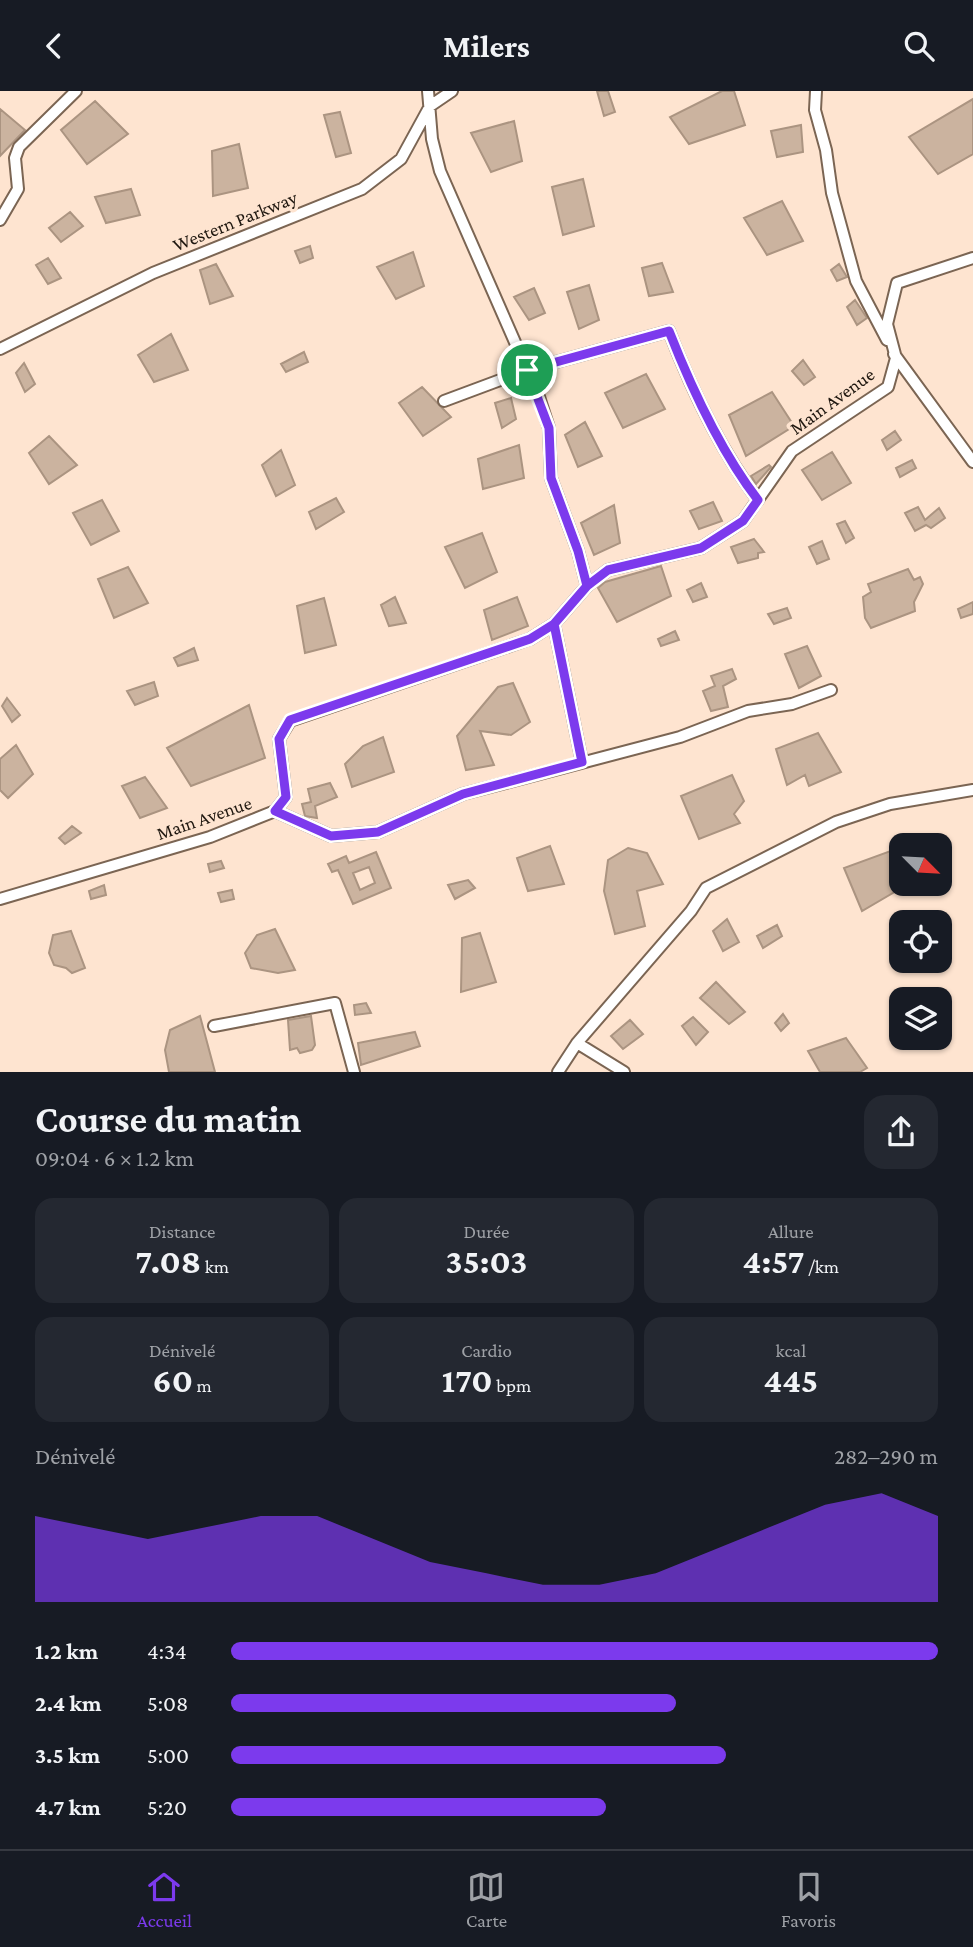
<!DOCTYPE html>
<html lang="fr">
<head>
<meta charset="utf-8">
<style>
	:root { --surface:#171b24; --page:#242831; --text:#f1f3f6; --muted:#9ea1a6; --line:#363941; --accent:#7c3aed }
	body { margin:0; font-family:"Crimson Pro",serif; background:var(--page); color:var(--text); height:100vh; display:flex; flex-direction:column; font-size:26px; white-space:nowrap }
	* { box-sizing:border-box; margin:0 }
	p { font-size:23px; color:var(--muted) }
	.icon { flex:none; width:38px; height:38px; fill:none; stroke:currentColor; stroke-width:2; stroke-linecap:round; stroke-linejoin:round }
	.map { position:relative; height:981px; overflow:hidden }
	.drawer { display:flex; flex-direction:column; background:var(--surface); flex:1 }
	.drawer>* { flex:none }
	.needle { width:46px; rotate:114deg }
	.controls { position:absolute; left:889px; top:742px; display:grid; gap:14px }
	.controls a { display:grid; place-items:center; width:63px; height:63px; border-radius:14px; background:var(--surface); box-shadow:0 2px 5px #0004; font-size:35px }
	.pin { position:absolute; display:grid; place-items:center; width:60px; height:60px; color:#fff; margin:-30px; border:4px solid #fff; border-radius:50%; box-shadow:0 2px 7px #0007 }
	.round { display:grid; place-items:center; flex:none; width:74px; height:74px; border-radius:21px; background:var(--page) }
	.summary { display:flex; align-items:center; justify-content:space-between; height:119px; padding:0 35px }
	h1 { font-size:38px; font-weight:700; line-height:52px }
	.figures { display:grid; grid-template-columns:repeat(3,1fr); gap:10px; height:119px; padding:7px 35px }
	.figures div { display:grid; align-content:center; border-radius:18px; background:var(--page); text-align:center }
	.figures b { font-size:35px; font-weight:700 }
	.figures small { font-size:19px; font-weight:400 }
	.figures p { font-size:19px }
	.chart { height:196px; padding:14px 35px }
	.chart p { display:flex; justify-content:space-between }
	.chart svg { width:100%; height:126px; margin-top:7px; fill:var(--accent); opacity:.7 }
	ul { padding:0 35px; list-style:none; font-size:23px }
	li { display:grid; grid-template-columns:112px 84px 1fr; align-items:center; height:52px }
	li i { height:18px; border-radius:9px; background:var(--accent) }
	header { display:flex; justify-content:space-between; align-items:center; height:91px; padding:0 35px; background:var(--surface); font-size:32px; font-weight:700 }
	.tabs { display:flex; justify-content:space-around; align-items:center; height:98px; border-top:2px solid var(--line); background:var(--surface); font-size:19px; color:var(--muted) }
	.tabs a { display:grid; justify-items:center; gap:4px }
	.tabs .current { color:var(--accent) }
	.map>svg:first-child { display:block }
	.building { fill:#cbb39f; stroke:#ab9481; stroke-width:2; fill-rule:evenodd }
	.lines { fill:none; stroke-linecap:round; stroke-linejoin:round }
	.minor-casing { stroke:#7b6553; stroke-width:14 }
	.minor { stroke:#fff; stroke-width:10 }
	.route-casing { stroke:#fff; stroke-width:14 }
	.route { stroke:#7c3aed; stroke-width:9 }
	.labels { text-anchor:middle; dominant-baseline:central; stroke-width:7; stroke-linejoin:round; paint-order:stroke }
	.street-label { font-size:19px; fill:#1f170f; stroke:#fee4d0 }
</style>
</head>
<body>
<header><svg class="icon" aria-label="back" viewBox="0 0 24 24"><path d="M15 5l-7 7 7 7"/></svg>Milers<svg class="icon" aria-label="search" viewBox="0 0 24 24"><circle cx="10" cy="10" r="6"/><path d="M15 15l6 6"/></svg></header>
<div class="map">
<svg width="973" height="981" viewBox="0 0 973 981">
	<rect width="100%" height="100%" fill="#fee4d0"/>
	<!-- building -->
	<path class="building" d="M 597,0 L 608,0 L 615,21 L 604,25 Z
		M 722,0 L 734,0 L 745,34 L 689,53 L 670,26 Z
		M 973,8 L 973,63 L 938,83 L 909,46 Z
		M 95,10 L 128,43 L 87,73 L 61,39 Z
		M 0,18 L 25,39 L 0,65 Z
		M 340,21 L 351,62 L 336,66 L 324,24 Z
		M 514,30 L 522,70 L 491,81 L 471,42 Z
		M 801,34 L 803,61 L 777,66 L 771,40 Z
		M 239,53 L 248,97 L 213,105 L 212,60 Z
		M 583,88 L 594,135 L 563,144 L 552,96 Z
		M 131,98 L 140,124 L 106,132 L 95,106 Z
		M 782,110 L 803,150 L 767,164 L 744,127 Z
		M 70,121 L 83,135 L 61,151 L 49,137 Z
		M 310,155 L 313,167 L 300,172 L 295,160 Z
		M 413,161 L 424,195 L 396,208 L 377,176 Z
		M 48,167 L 61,187 L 48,193 L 36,174 Z
		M 662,172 L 673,201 L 649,205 L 642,177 Z
		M 216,173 L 233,205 L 210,213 L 200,179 Z
		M 839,173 L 847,186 L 837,190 L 831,179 Z
		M 589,194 L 599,229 L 579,238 L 567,201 Z
		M 534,197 L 545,222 L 529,229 L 514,206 Z
		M 855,209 L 867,227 L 857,234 L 847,216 Z
		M 171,243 L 188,279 L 154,291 L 138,264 Z
		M 304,261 L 308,271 L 286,281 L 281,273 Z
		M 803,269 L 815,286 L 804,294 L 792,280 Z
		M 24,272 L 35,293 L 25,301 L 16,282 Z
		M 646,283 L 665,318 L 623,337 L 605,302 Z
		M 422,296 L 451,326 L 423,345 L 399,312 Z
		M 772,301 L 794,335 L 746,365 L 729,324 Z
		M 511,307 L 516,328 L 502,337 L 495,312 Z
		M 585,331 L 602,365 L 578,376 L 565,344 Z
		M 895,340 L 901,349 L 887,359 L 882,349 Z
		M 49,345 L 77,374 L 49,393 L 29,362 Z
		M 519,354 L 524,387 L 483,398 L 478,368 Z
		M 281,359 L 295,394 L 276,405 L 262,374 Z
		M 832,361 L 851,392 L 822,409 L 802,379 Z
		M 912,369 L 916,377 L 900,386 L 896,377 Z
		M 769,374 L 771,376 L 756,393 L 751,385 Z
		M 336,407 L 344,421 L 316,438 L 309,421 Z
		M 102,409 L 119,440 L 91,454 L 73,422 Z
		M 713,411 L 722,430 L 699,438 L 690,420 Z
		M 614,414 L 620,452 L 594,464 L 581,432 Z
		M 918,416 L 925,429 L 939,417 L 945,427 L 931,437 L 926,434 L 915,440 L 905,422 Z
		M 845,430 L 854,447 L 846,452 L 837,433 Z
		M 482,442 L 497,481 L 465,497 L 445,456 Z
		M 754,448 L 764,461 L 758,462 L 758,467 L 738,472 L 731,456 Z
		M 822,450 L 829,468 L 817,473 L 809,456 Z
		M 661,475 L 671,505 L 617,531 L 598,497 L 605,491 Z
		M 128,476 L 148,512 L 114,527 L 98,488 Z
		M 908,478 L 914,489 L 920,486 L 923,493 L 914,511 L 915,520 L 871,537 L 865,527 L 863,506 L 871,501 L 868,493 Z
		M 701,492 L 707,506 L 693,511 L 687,499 Z
		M 395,506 L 406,532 L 389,535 L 381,514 Z
		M 517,506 L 528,535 L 492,549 L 484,519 Z
		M 324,507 L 336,554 L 305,562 L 297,515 Z
		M 973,511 L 973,523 L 961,527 L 958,518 Z
		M 787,517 L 791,527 L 774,533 L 768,523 Z
		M 675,540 L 679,549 L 661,555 L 658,548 Z
		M 807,555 L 821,585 L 799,597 L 785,563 Z
		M 194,557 L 198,569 L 178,575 L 174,567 Z
		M 732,578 L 736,588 L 723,595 L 728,616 L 711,620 L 703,600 L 715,595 L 711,585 Z
		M 154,591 L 158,605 L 135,614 L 127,600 Z
		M 513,592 L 530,631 L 511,644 L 480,640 L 494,674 L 466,679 L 457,645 L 498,596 Z
		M 7,607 L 20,624 L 12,631 L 2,615 Z
		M 249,614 L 265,667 L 191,695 L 167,657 Z
		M 818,642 L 841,681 L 809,695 L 805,684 L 787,694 L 776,658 Z
		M 383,646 L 394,681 L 352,696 L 345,673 L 363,655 Z
		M 16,654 L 33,683 L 8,707 L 0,699 L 0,668 Z
		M 732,684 L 744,710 L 734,723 L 740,732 L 699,748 L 681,705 Z
		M 145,686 L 167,717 L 140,727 L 122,695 Z
		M 330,692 L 337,706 L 315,715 L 317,727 L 305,725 L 302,713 L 311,711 L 308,698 Z
		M 72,735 L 81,742 L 65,753 L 59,747 Z
		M 550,755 L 564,793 L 528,800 L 517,767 Z
		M 628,757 L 647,762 L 663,793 L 637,800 L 645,835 L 615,843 L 604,800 L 608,769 Z
		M 896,758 L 903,796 L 862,820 L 844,777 Z
		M 376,761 L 391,797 L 353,813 L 338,779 L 332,781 L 328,773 L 346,765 L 349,772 ZM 369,776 L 375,792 L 360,799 L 353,782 Z
		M 221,770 L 224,777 L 210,781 L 208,773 Z
		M 468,789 L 475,797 L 455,808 L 448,794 Z
		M 104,794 L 106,804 L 91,808 L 89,800 Z
		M 232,799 L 234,808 L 221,811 L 218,802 Z
		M 727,828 L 739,851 L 723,860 L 713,840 Z
		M 777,834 L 782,845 L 763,857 L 757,845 Z
		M 275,838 L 295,879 L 278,882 L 251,877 L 245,862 L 257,844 Z
		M 71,840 L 85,877 L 72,882 L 66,877 L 54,874 L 49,862 L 53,844 Z
		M 480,842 L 496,891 L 461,901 L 462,847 Z
		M 716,891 L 745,921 L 729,933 L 700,907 Z
		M 366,912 L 371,922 L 355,924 L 354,914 Z
		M 783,923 L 789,932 L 781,940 L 775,932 Z
		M 200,925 L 215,981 L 169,981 L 165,959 L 170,939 Z
		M 311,925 L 315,954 L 312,959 L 300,962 L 297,957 L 290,959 L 288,929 Z
		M 693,926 L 708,941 L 696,954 L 682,935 Z
		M 630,929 L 643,943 L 623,958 L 611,945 Z
		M 415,941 L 420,955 L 361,974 L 358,952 Z
		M 846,947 L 867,977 L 860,981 L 820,981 L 808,960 Z"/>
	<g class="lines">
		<defs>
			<path id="minor" d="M 428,0 L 432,48 L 440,80 L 539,306 L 549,337 L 551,387 L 578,460 L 587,495
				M 816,0 L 815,19 L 826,59 L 832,102 L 856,190 L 887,249
				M 0,129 L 18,98 L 15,67 L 19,56 L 76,0
				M 0,258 L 153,182 L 362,98 L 401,68 L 430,15 L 452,0
				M 894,263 L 973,371
				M 444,310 L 527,279 L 669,240 C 691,297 721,360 758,409
				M 554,533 L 582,671
				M 275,720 L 331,745 L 378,741 L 463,703 L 680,646 L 748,620 L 792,613 L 831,599
				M 0,808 L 210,746 L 275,720 L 286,706 L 279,648 L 290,630 L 530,548 L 554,533 L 587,495 L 608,479 L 701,457 L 743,430 L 792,360 L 888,296 L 896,267 L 887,233 L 897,192 L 973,167
				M 214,935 L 335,912 L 354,981
				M 577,952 L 624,981
				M 558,981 L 577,952 L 691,820 L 706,797 L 836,731 L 890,713 L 973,699"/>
		</defs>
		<!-- minor casing -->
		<use href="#minor" class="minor-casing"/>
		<!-- minor -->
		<use href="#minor" class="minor"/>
	</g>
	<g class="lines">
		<defs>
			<path id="route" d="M 527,279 L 549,337 L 551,387 L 578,460 L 587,495 L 554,533 L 530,548 L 290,629 L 279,648 L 286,706 L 275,720 L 331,745 L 378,741 L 463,703 L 582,671 L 554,533 L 587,495 L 608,479 L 701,457 L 743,430 L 758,409 C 721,361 691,296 669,240 L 527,279"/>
		</defs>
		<!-- route casing -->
		<use href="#route" class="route-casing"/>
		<!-- route -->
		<use href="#route" class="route"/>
	</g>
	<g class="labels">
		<!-- street labels -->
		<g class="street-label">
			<text transform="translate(235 130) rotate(-22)">Western Parkway</text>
			<text transform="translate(832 310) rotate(-36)">Main Avenue</text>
			<text transform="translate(204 727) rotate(-19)">Main Avenue</text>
		</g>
	</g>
</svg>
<div class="controls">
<a><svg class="needle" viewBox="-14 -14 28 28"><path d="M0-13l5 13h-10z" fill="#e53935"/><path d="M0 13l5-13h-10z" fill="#9ea1a6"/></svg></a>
<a><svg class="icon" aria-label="locate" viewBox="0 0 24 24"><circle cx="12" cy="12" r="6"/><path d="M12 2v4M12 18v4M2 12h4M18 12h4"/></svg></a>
<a><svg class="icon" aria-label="layers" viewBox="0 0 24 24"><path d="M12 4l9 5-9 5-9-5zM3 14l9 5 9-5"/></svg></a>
</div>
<div class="pin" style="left:527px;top:279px;background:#1e9e55"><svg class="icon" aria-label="arrive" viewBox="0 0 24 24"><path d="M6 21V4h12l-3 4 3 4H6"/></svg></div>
</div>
<section class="drawer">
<div class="summary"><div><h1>Course du matin</h1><p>09:04 · 6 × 1.2 km</p></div><a class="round"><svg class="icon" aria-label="share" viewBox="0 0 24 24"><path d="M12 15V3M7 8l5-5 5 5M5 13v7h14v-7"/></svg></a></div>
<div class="figures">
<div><p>Distance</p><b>7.08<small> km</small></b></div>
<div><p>Durée</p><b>35:03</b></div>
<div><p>Allure</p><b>4:57<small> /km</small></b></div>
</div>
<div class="figures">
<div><p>Dénivelé</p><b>60<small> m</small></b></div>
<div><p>Cardio</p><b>170<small> bpm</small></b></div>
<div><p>kcal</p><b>445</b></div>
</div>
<div class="chart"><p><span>Dénivelé</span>282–290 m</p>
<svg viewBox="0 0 160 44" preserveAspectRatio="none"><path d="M0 44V14L10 18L20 22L30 18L40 14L50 14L60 22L70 30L80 34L90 38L100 38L110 34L120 26L130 18L140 10L150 6L160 14V44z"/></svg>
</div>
<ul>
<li><b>1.2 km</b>4:34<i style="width:100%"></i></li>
<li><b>2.4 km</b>5:08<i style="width:63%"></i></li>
<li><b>3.5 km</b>5:00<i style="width:70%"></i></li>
<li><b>4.7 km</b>5:20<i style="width:53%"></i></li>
</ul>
</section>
<nav class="tabs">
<a class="current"><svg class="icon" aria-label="home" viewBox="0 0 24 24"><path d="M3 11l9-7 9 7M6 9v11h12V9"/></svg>Accueil</a>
<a><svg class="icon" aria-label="map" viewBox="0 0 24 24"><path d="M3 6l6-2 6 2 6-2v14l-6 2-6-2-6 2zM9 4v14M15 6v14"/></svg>Carte</a>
<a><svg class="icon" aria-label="saved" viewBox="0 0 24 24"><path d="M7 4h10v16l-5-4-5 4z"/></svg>Favoris</a>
</nav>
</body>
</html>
